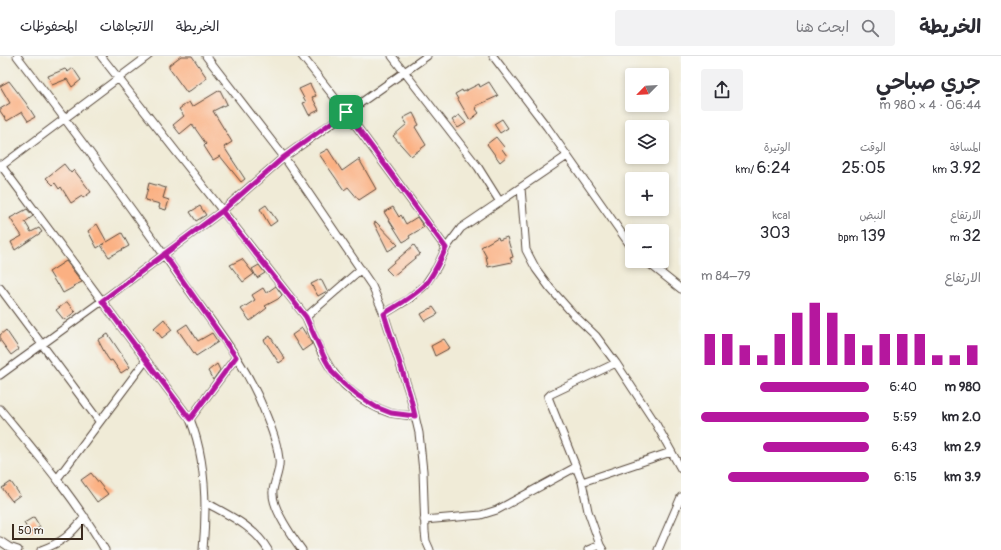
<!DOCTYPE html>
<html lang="ar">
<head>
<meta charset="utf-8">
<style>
	:root { --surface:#fff; --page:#f2f2f3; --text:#2b2b33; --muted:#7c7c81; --line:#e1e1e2; --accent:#b5179e }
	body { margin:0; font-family:Pangolin,"Playpen Sans Arabic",sans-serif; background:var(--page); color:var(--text); direction:rtl; height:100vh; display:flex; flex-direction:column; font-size:15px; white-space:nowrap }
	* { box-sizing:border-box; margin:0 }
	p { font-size:13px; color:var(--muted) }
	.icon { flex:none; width:22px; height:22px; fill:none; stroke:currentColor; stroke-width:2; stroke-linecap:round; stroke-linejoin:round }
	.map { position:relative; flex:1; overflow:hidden; direction:ltr }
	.sheet { display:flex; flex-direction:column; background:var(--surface); width:320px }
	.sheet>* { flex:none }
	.needle { width:26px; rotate:246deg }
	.fabs { position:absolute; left:625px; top:12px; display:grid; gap:8px }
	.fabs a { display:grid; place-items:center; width:44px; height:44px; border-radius:4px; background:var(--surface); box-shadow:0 2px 6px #0003; font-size:20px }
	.scale { position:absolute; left:12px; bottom:10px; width:71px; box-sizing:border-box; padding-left:4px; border:2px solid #3b2a1e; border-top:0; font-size:11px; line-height:14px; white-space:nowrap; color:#3b2a1e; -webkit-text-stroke:3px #f6f6f2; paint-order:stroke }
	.pin { position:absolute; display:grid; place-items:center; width:34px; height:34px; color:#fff; margin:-17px; border-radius:8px; box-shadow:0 2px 6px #0006 }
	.round { display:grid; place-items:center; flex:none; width:42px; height:42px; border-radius:4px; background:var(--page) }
	.summary { display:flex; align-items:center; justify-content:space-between; height:68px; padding:0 20px }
	h1 { font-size:22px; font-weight:600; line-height:30px }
	.stats { display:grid; grid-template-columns:repeat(3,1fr); gap:6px; height:68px; padding:4px 20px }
	.stats div { display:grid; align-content:center }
	.stats b { font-size:17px; font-weight:600 }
	.stats small { font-size:11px; font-weight:400 }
	.stats p { font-size:11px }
	.chart { height:112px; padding:8px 20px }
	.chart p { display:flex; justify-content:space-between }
	.chart svg { width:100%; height:72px; margin-top:4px; stroke:var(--accent); stroke-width:6 }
	ul { padding:0 20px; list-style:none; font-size:13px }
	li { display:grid; grid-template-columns:64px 48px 1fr; align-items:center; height:30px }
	li i { height:10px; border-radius:5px; background:var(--accent) }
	header { display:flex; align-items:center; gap:24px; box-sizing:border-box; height:56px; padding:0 20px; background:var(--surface); border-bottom:1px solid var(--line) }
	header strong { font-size:19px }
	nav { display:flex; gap:22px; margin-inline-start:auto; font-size:14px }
	.search { width:280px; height:36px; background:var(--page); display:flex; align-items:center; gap:10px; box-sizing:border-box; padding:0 14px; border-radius:4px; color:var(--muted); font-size:15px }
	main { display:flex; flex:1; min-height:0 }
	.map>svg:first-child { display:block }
	.building { fill:#fbb082 }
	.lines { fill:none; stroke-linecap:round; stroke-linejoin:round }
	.street-casing { stroke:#56473a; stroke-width:9 }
	.street { stroke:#fff; stroke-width:7 }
	.route-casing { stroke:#fff; stroke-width:8 }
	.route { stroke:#b5179e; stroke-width:5 }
</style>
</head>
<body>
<header>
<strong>الخريطة</strong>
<div class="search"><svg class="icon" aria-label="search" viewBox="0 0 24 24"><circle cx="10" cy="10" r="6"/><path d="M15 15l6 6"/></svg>ابحث هنا</div>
<nav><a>الخريطة</a><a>الاتجاهات</a><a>المحفوظات</a></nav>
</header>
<main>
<section class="sheet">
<div class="summary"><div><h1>جري صباحي</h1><p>06:44 · 4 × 980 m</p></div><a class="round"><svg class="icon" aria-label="share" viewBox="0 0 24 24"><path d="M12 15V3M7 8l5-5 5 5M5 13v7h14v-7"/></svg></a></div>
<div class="stats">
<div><p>المسافة</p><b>3.92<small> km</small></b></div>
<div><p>الوقت</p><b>25:05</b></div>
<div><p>الوتيرة</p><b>6:24<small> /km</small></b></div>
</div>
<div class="stats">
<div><p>الارتفاع</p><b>32<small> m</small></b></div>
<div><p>النبض</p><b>139<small> bpm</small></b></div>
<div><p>kcal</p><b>303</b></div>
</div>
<div class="chart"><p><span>الارتفاع</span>79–84 m</p>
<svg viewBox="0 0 160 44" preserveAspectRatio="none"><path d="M5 44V25M15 44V25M25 44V32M35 44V38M45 44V25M55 44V12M65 44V6M75 44V12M85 44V25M95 44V32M105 44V25M115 44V25M125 44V25M135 44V38M145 44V38M155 44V32"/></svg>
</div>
<ul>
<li><b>980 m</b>6:40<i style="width:65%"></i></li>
<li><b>2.0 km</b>5:59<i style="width:100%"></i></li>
<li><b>2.9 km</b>6:43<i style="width:63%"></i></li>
<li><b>3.9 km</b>6:15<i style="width:84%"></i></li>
</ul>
</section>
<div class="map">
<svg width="681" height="494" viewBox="0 0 681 494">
	<rect width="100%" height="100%" fill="#f6f6f2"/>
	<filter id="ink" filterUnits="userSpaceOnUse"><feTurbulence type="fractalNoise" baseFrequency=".025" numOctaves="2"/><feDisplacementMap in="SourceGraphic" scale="8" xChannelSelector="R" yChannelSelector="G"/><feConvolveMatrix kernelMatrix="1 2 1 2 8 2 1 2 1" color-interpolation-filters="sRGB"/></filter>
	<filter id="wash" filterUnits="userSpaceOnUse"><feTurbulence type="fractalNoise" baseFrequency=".012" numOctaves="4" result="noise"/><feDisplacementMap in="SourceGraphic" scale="16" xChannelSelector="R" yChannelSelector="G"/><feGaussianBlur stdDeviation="0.9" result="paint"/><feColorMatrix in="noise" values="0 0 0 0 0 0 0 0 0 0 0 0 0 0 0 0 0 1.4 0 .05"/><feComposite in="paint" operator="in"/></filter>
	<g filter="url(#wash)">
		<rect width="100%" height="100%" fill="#f0ebd7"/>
		<g id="blocks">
			<!-- building -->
			<path class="building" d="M 181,0 L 192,0 L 207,22 L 187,37 L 169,12 L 169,9 Z
				M 73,12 L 81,24 L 72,31 L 67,23 L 52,29 L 48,20 L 65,13 L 68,16 Z
				M 9,25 L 26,47 L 35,61 L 28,65 L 22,56 L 7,65 L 0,55 L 0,53 L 10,47 L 0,30 Z
				M 489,26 L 498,40 L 476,50 L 477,52 L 476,53 L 479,57 L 470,64 L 455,38 L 462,34 L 463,36 L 479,28 L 480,31 Z
				M 310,28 L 316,40 L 312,41 L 319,54 L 309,59 L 303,47 L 306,46 L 299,33 Z
				M 220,34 L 227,48 L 213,55 L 232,86 L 224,91 L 245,123 L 241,126 L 220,100 L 213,104 L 204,90 L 206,88 L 192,68 L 180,78 L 173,69 L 184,60 L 179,53 L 189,46 L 192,51 Z
				M 413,57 L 419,69 L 415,71 L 426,89 L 411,100 L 393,80 L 407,68 L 403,62 Z
				M 459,59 L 466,67 L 458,72 L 452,64 Z
				M 502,63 L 508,72 L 500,77 L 494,68 Z
				M 496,81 L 504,91 L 502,93 L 507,100 L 500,106 L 487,88 Z
				M 328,93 L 342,115 L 359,103 L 376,133 L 359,144 L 348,131 L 344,134 L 319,98 Z
				M 64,108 L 71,117 L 74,114 L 91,136 L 83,142 L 82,140 L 71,147 L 61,131 L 59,133 L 55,127 L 53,129 L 46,122 Z
				M 149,127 L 166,132 L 163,142 L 169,144 L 166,154 L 159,152 L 160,148 L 145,144 Z
				M 266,149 L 277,165 L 270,170 L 260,153 Z
				M 200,150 L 206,159 L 196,165 L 190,156 Z
				M 393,151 L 399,161 L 401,159 L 406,168 L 417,161 L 424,171 L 409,180 L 410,182 L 403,186 L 384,156 Z
				M 27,153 L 33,160 L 25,166 L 31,176 L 39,172 L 42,176 L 15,194 L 11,186 L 22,180 L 10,162 Z
				M 376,166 L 398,189 L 388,195 L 374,167 Z
				M 97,168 L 107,186 L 122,177 L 129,190 L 109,201 L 101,189 L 105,187 L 97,192 L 88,175 Z
				M 498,181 L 499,184 L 507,181 L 513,201 L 510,202 L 512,206 L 488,211 L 486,200 L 481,191 Z
				M 414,189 L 420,198 L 393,220 L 386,213 Z
				M 242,203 L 254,218 L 243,226 L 230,209 Z
				M 66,205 L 82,226 L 73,230 L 74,231 L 63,237 L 58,228 L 57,229 L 49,216 Z
				M 259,209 L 265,217 L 257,222 L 252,213 Z
				M 321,223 L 327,235 L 318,240 L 311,228 Z
				M 276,230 L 282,239 L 278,243 L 265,250 L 267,252 L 250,265 L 241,253 L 255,244 L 252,239 L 263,232 L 266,237 Z
				M 67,246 L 75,256 L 64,264 L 56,254 Z
				M 433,251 L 438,258 L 425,265 L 421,258 Z
				M 164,263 L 172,274 L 162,282 L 154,272 Z
				M 187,268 L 198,285 L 212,277 L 218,286 L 196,300 L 178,274 Z
				M 302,272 L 312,288 L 302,295 L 292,279 Z
				M 6,274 L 19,293 L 11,299 L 0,284 L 0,279 Z
				M 108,278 L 130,311 L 121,317 L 112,304 L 110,305 L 107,301 L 98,284 Z
				M 270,280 L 285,303 L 279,307 L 264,284 Z
				M 444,283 L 450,292 L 435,300 L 431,290 Z
				M 217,308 L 220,314 L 213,324 L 208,315 Z
				M 91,417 L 108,438 L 97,446 L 81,424 Z
				M 11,426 L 20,439 L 12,445 L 2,432 Z
				M 34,461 L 40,471 L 30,477 L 24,467 Z"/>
		</g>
	</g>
	<g filter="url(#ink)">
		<use href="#blocks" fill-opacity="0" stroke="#56473a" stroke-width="1"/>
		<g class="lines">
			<defs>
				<path id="street" d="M 17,0 C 74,74 130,150 183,226 C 209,263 239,299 258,340 C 266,358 277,383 279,403 C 281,413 274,425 273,435 C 271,451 293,482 302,494
					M 101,0 L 306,261 C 312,275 317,290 325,303 C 338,328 363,348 390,357 C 398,359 407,359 415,360
					M 206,0 L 284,101 L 372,230 L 384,258 L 410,339 L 419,377 L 423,415 L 425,476 L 426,485 L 430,494
					M 302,0 L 346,56 L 446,192
					M 392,0 L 478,111 L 500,146
					M 493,0 L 547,71 L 632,192
					M 0,108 L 190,363 C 206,403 207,451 203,494
					M 0,111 L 148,0
					M 521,132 L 526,194 L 536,213 L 550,232 L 573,258 L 596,280 L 616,307 L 656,368 L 681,413
					M 646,205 L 681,233
					M 0,232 L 99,365
					M 384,258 L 409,243 L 425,229 L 437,211 L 446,192 L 461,172 L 567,100
					M 306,261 L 361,213
					M 0,319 L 102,245 L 222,155 L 284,101 L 427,0
					M 0,353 C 37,398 76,443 105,494
					M 190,363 L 236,301
					M 57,423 L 146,304
					M 582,426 L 671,396
					M 205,446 C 228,459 254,470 268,494
					M 424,464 L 481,459 L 497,454 L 576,411
					M 0,485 L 9,491 L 18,494
					M 41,494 C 63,486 70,479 85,461
					M 588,494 L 600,489
					M 603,494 L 600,489 L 588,455 L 582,426 L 548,341 L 551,338 L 616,307
					M 658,494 L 681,441"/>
			</defs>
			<!-- street casing -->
			<use href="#street" class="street-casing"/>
			<!-- street -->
			<use href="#street" class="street"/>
		</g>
	</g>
	<g class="lines" filter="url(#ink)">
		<defs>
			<path id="route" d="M 346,56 L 284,101 L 222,155 L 164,198 L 236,301 L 190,363 L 102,245 C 142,215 182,185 222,155 L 306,261 L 325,303 L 333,317 L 343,327 L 357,339 L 376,351 L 391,357 L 415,360 L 410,339 L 384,258 C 398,249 413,241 425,229 C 434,219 440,204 446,192 L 346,56"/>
		</defs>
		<!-- route casing -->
		<use href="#route" class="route-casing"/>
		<!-- route -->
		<use href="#route" class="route"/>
	</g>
</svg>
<div class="fabs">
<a><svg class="needle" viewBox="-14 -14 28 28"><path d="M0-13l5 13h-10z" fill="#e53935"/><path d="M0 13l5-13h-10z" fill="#7c7c81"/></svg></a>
<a><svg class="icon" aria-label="layers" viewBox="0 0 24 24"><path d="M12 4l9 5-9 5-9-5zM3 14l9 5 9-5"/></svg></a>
<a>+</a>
<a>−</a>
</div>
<div class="scale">50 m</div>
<div class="pin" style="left:346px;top:56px;background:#1e9e55"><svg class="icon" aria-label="arrive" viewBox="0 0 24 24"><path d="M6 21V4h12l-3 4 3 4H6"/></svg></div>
</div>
</main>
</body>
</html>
